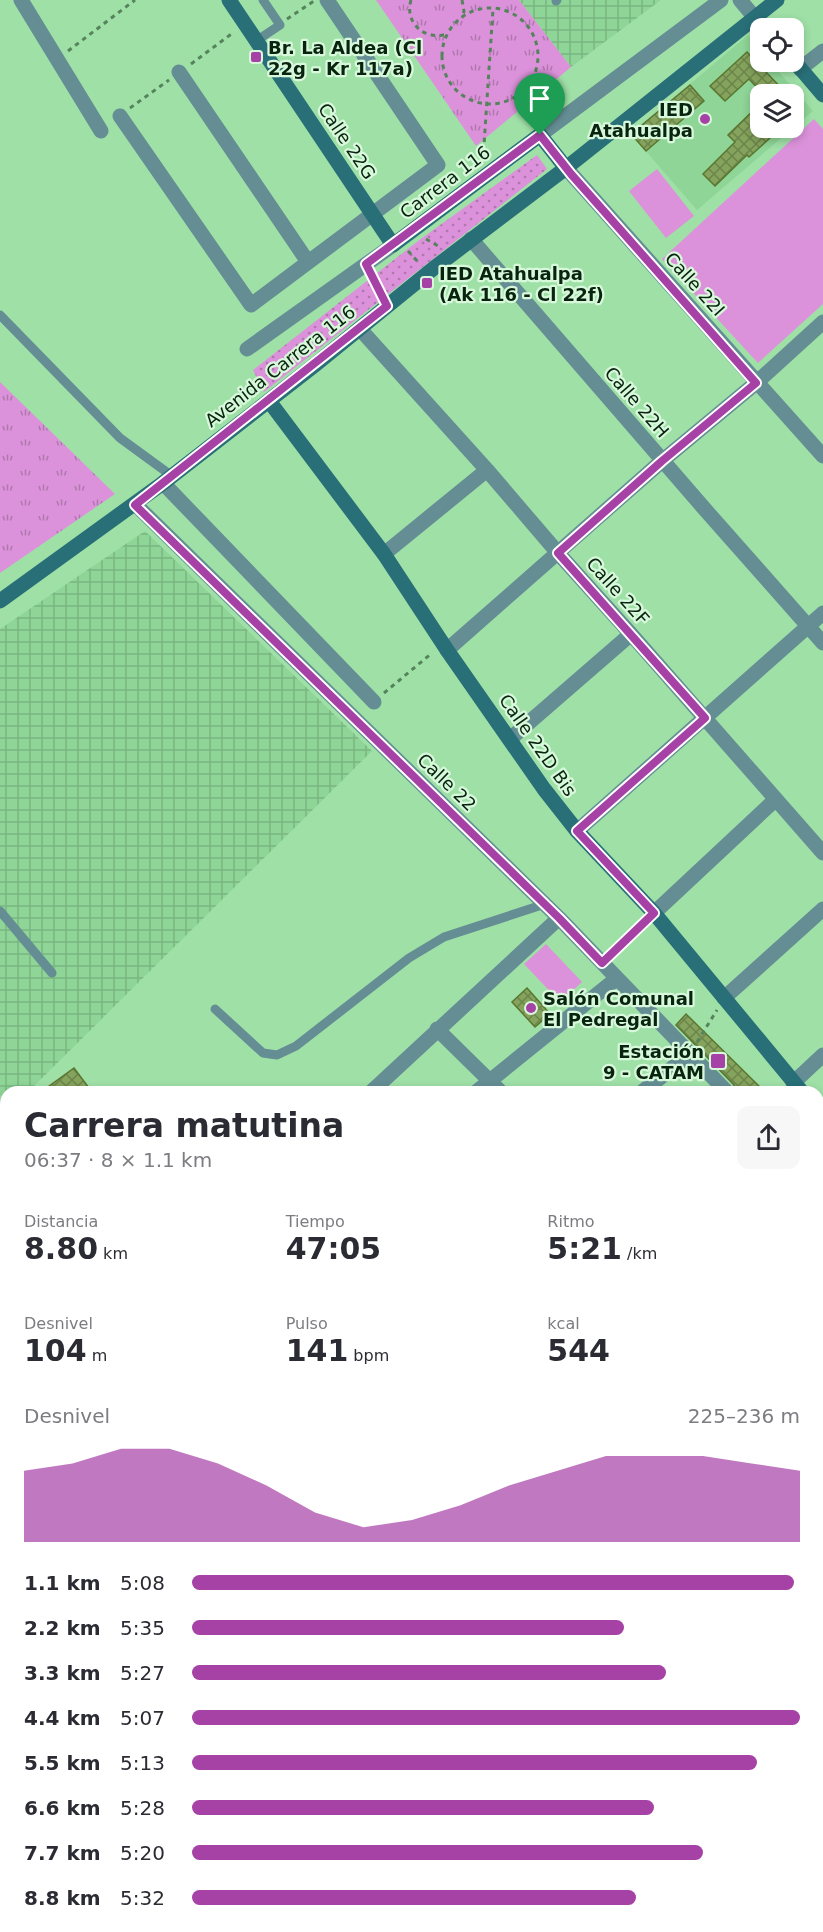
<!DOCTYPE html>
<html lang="es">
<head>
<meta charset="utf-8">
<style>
	:root { --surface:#fff; --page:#f7f7f7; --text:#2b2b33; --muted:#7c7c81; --accent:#a641a6 }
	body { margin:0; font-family:"DejaVu Sans",sans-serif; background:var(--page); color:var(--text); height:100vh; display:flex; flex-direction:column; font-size:22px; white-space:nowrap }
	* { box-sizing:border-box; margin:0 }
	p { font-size:20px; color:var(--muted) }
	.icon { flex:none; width:33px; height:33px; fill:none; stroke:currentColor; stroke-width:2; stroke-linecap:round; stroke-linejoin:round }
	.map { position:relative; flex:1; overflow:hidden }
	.sheet { position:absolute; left:0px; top:1086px; width:824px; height:846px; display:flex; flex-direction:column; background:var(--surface); border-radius:18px 18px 0 0; box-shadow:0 3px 9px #0003 }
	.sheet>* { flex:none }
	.tools { position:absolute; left:750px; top:18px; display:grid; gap:12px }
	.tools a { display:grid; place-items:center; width:54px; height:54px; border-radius:12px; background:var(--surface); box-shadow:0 3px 9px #0003; font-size:30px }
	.pin { position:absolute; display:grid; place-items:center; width:51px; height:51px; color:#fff; margin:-62px -26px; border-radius:50% 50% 50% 0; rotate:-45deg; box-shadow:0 0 6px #0007 }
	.pin .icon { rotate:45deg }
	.round { display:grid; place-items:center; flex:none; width:63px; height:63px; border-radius:12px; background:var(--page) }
	.headline { display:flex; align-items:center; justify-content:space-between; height:102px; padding:0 24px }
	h1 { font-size:33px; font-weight:700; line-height:45px }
	.stats { display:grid; grid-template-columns:repeat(3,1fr); gap:9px; height:102px; padding:6px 24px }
	.stats div { display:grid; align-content:center }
	.stats b { font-size:30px; font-weight:700 }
	.stats small { font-size:16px; font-weight:400 }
	.stats p { font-size:16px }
	.chart { height:168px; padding:12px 24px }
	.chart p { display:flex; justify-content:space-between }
	.chart svg { width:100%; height:108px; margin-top:6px; fill:var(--accent); opacity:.7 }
	ul { padding:0 24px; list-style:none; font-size:20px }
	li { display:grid; grid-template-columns:96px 72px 1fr; align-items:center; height:45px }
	li i { height:15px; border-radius:8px; background:var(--accent) }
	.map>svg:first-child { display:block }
	.built { fill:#8ed597 }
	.industrial { fill:url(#industrial-grid) }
	.grass { fill:url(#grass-dots) }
	.park { fill:url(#park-tufts) }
	.pitch { fill:#dc92da }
	.building { fill:url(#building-cross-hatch); stroke:#5a762f; stroke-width:1.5 }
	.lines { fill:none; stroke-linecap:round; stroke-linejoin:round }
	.path { stroke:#55845c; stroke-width:3; stroke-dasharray:4.5 4.5; stroke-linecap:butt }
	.lane { stroke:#648e94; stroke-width:9 }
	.street { stroke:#648e94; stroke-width:15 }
	.secondary { stroke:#286f78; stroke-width:15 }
	.route-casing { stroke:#fff; stroke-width:12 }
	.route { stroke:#a641a6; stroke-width:8 }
	.poi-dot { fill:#a641a6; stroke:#d8f8db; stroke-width:2 }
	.labels { text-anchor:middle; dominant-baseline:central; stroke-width:4.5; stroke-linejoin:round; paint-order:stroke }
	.poi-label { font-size:18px; font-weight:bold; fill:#08230e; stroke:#d8f8db; text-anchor:start }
	.street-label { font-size:18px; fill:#08230e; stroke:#d8f8db }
</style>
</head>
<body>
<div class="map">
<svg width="823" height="1932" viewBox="0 0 823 1932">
	<defs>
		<pattern id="industrial-grid" width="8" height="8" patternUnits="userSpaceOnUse" patternTransform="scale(1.5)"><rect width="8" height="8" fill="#8ed597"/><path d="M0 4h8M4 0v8" fill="none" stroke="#79b781"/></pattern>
		<pattern id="grass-dots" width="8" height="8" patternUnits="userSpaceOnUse" patternTransform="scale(1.5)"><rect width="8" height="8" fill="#dc92da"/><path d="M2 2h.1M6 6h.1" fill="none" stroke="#b077af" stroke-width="1.8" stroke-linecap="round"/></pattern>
		<pattern id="park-tufts" width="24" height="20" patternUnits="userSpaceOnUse" patternTransform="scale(1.5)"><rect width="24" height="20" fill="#dc92da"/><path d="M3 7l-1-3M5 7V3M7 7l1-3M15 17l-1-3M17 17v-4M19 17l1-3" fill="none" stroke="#b077af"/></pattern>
		<pattern id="building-cross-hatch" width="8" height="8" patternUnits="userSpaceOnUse" patternTransform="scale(1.5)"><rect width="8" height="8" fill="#85a35c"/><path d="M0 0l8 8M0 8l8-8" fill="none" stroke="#6b844a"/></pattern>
	</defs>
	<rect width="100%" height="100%" fill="#9fe0a7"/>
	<!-- built -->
	<path class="built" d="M 748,35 L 760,50 L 760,62 L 770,62 L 813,111 L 794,127 L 794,94 L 760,94 L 760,128 L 793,128 L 697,210 L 631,134 Z"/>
	<!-- industrial -->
	<path class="industrial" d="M 519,0 L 661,0 L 571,67 Z
		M 145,531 L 372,751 L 28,1092 L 6,1092 L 6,1102 L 0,1095 L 0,629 Z"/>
	<!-- grass -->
	<path class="grass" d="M 537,155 L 547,169 L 264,392 L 253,370 L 418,241 Z"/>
	<!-- park -->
	<path class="park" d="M 376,0 L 519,0 L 571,67 L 476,146 Z
		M 0,382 L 115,494 L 0,573 Z
		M 185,1926 L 260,1926 L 253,1932 L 180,1932 Z"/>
	<!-- pitch -->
	<path class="pitch" d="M 814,119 L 823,129 L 823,304 L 758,363 L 662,259 Z
		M 657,169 L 694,216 L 666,238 L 629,191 Z
		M 546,944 L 582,982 L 560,1002 L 524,964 Z"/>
	<!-- building -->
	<path class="building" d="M 747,52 L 787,94 L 763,94 L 749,79 L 725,101 L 710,86 Z
		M 690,85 L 704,101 L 646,151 L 631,134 Z
		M 760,104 L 760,128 L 781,128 L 749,157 L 747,155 L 715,186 L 703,174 L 735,142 L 728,135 Z
		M 527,988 L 550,1014 L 535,1027 L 512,1002 Z
		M 686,1014 L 765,1092 L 736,1092 L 734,1085 L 676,1025 Z
		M 74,1068 L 92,1092 L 41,1092 Z"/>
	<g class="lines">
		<!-- path -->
		<path class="path" d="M 411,0 C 404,23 425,41 447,34
			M 462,0 L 464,11 L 462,18
			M442 56a48 48 0 1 1 96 0a48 48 0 1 1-96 0Z
			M 287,19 L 314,1
			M 68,51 L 135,0
			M 191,64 L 234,32
			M 130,108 L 169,80
			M 483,160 L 493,9
			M 426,239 L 438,246
			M 408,251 L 420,264
			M 372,276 L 381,294
			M 384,693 L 432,653
			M 612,953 L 644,923
			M 697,1042 L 717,1010
			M 0,1264 L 6,1259
			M 818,1480 L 823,1476
			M 818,1515 L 823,1521
			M 818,1567 L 823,1563
			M 818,1887 L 823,1882
			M 818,1905 L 823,1907
			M 694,1926 L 698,1932
			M 769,1932 L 775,1926"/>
		<!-- lane -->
		<path class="lane" d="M 556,1 L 557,0
			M 256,41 L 280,25 L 263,0
			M 0,315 L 120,438 L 172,476
			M 0,911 L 52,973
			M 215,1009 L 263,1053 L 277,1055 L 296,1046 L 409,958 L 444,937 L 545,904"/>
		<!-- street -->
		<path class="street" d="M 21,0 L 101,131
			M 740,0 L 755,18
			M 800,69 L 823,51
			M 179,72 L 308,262
			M 120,116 L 251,305 L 438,165 L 327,0
			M 540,135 L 721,0
			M 566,168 L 823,456
			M 471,239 L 702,506 L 823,643
			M 360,329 L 487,470 L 558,553 L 631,634 L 823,853
			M 247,349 L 393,245
			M 163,483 L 374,702
			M 136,505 L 559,918 L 727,1092
			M 384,554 L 487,470
			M 447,650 L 662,461 L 756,383 L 823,322
			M 510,739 L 631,634
			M 577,831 L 823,613
			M 654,913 L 776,799
			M 724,998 L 823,909
			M 437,1029 L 501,1092
			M 793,1083 L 823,1055
			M 371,1092 L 559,918
			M 476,1092 L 616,979
			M 642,1092 L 690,1054
			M 0,1160 L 6,1167
			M 818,1179 L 823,1184
			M 818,1351 L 823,1346
			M 0,1424 L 6,1419
			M 0,1473 L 6,1479
			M 0,1641 L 6,1635
			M 818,1684 L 823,1680
			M 0,1707 L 6,1713
			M 818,1732 L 823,1738
			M 818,1850 L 823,1856
			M 0,1851 L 6,1856
			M 91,1926 L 99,1932
			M 481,1926 L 486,1932
			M 578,1926 L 583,1932
			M 520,1932 L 524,1926"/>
		<!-- secondary -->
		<path class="secondary" d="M 229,0 L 393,245 L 540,135 L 566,168
			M 794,61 L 823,95
			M 269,401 L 384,554 L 447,650 L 544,789 L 577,831 L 654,913 L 802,1092
			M 0,601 L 163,483 L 316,364 L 434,268 L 566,168 L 777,0
			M 818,1107 L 823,1113
			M 818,1209 L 823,1204
			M 0,1600 L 6,1606
			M 0,1840 L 6,1834
			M 314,1926 L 319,1932
			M 68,1932 L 74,1926"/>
	</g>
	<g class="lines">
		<defs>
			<path id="route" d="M 540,135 L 571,174 L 756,383 L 662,461 L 558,553 L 705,718 L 577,831 L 654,913 L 602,963 L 559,918 L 135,505 L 387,306 L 366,264 Z"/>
		</defs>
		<!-- route casing -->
		<use href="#route" class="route-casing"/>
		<!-- route -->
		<use href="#route" class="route"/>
	</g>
	<!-- markers -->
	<g class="poi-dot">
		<rect x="250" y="51" width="12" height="12" rx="3"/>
		<circle cx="705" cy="119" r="6"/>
		<rect x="421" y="277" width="12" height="12" rx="3"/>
		<circle cx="531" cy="1008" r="6"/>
		<rect x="710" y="1053" width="16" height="16" rx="3"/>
	</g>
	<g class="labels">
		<!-- poi labels -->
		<g class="poi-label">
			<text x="268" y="47">Br. La Aldea (Cl<tspan x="268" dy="21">22g - Kr 117a)</tspan></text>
			<text x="693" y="109" text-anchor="end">IED<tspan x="693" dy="21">Atahualpa</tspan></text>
			<text x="439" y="273">IED Atahualpa<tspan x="439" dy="21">(Ak 116 - Cl 22f)</tspan></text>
			<text x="543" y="998">Salón Comunal<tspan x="543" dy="21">El Pedregal</tspan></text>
			<text x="704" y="1051" text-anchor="end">Estación<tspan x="704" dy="21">9 - CATAM</tspan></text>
		</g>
		<!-- street labels -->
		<g class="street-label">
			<text transform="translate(347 141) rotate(56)">Calle 22G</text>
			<text transform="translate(445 182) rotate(-37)">Carrera 116</text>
			<text transform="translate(695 284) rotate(48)">Calle 22I</text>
			<text transform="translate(280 366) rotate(-38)">Avenida Carrera 116</text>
			<text transform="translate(637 402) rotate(49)">Calle 22H</text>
			<text transform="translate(618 591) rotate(48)">Calle 22F</text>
			<text transform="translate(538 745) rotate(55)">Calle 22D Bis</text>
			<text transform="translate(447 782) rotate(44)">Calle 22</text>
		</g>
	</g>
</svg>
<div class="tools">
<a><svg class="icon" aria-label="locate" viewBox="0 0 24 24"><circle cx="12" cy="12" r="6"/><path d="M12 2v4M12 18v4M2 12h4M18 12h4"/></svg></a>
<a><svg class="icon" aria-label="layers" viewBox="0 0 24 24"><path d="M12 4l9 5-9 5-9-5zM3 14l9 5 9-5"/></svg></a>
</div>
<div class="pin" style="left:540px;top:135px;background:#1e9e55"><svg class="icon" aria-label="arrive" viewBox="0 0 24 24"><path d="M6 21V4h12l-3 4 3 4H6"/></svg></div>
<section class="sheet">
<div class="headline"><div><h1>Carrera matutina</h1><p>06:37 · 8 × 1.1 km</p></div><a class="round"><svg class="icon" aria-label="share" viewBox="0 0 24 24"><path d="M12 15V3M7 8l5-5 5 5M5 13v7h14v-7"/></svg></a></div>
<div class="stats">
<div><p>Distancia</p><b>8.80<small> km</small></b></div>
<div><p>Tiempo</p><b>47:05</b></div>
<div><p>Ritmo</p><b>5:21<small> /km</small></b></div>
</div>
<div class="stats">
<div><p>Desnivel</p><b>104<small> m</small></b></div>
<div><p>Pulso</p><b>141<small> bpm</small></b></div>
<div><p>kcal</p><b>544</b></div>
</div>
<div class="chart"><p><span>Desnivel</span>225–236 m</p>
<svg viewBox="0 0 160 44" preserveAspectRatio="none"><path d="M0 44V15L10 12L20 6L30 6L40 12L50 21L60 32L70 38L80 35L90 29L100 21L110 15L120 9L130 9L140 9L150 12L160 15V44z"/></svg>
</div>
<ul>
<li><b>1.1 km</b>5:08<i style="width:99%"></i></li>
<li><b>2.2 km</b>5:35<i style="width:71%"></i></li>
<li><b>3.3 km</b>5:27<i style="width:78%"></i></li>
<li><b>4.4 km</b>5:07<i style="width:100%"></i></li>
<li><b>5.5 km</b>5:13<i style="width:93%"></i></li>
<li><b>6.6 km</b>5:28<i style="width:76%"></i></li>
<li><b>7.7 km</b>5:20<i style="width:84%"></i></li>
<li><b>8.8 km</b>5:32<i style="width:73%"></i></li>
</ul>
</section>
</div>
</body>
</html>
